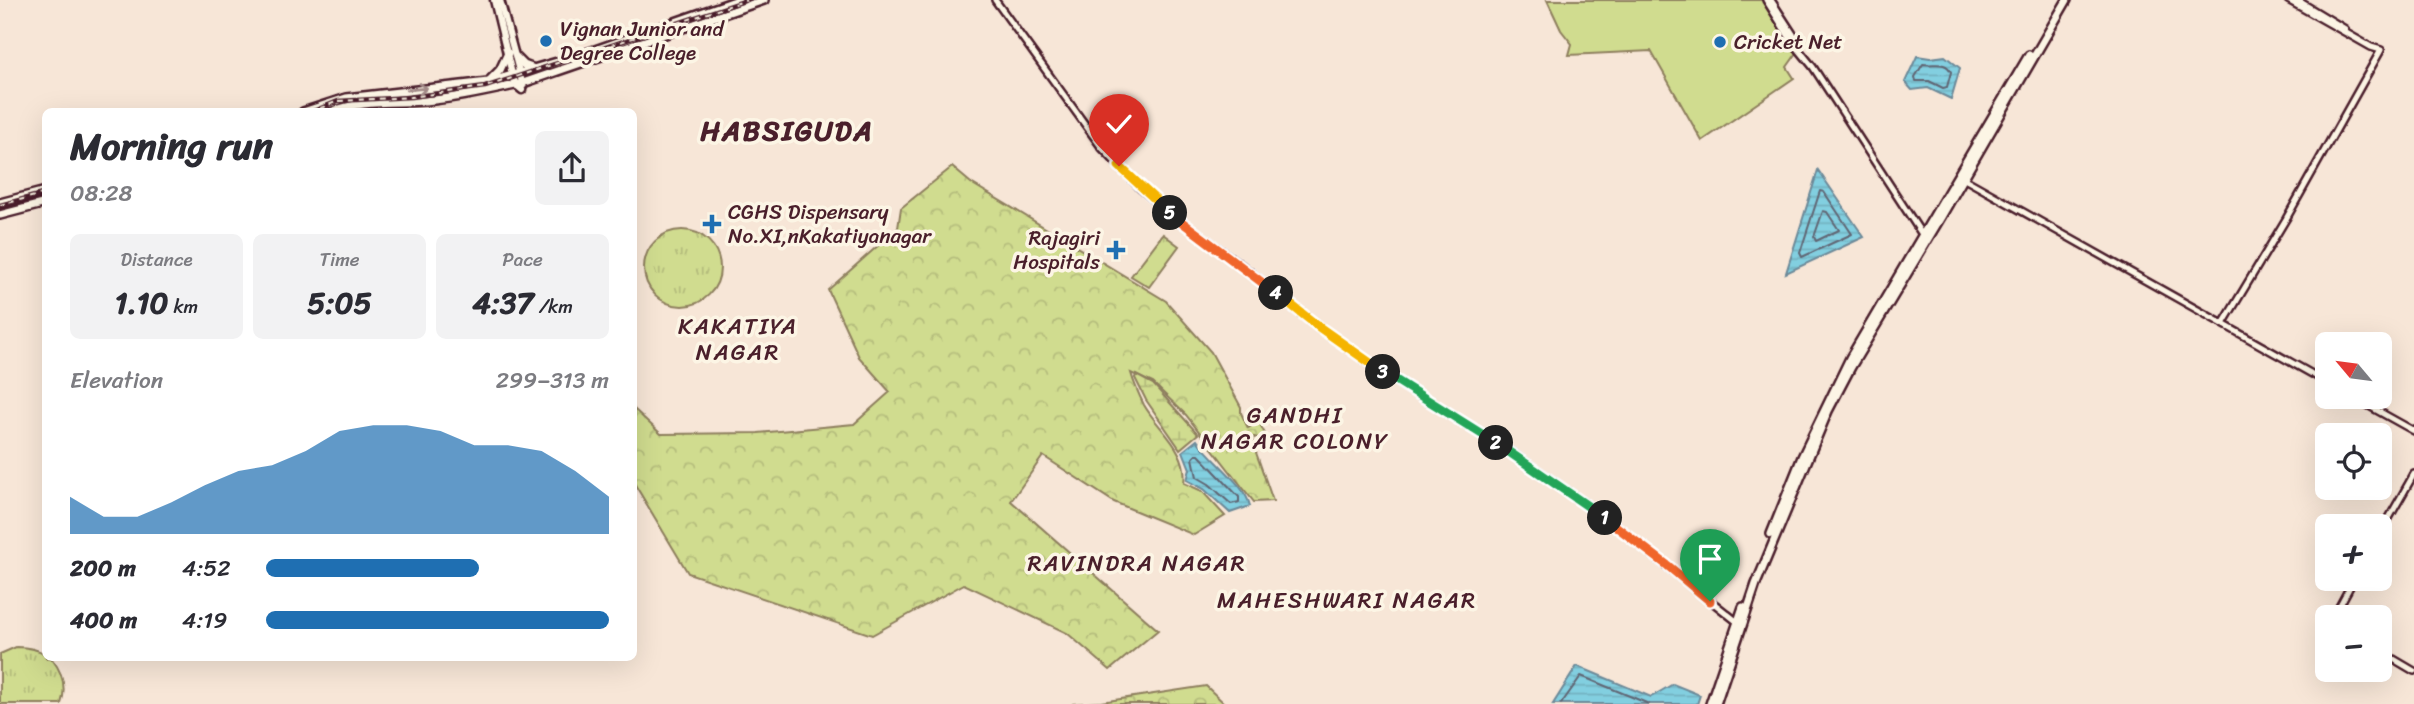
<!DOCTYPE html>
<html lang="en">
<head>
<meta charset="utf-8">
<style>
	:root { --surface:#fff; --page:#f2f2f3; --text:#2b2b33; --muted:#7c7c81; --accent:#1f6fb2 }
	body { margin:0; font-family:Sriracha,sans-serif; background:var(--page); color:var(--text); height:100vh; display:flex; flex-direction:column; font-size:26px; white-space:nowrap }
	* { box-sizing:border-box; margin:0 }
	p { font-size:23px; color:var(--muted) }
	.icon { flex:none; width:38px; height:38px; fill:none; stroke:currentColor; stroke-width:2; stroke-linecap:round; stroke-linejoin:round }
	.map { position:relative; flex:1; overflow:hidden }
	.drawer { position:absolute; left:42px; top:108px; width:595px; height:553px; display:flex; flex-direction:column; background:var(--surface); border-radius:10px; box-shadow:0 7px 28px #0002 }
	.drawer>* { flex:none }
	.needle { width:46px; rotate:299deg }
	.controls { position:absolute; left:2315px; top:332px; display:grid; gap:14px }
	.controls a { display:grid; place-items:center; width:77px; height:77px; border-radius:10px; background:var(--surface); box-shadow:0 7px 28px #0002; font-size:35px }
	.pin { position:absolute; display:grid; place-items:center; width:60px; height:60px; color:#fff; margin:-72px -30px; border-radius:50% 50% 50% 0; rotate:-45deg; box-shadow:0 0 7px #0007 }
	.pin .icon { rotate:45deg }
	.km { position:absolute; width:35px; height:35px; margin:-18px; border-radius:50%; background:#222; color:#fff; font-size:19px; line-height:35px; text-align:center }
	.round { display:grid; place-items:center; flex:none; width:74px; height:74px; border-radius:10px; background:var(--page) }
	.summary { display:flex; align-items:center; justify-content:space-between; height:119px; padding:0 28px }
	h1 { font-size:38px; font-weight:700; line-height:52px }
	.figures { display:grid; grid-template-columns:repeat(3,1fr); gap:10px; height:119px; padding:7px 28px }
	.figures div { display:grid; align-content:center; border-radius:10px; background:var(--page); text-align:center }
	.figures b { font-size:30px; font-weight:700 }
	.figures small { font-size:19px; font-weight:400 }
	.figures p { font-size:19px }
	.chart { height:196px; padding:14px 28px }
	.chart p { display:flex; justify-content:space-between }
	.chart svg { width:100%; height:126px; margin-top:7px; fill:var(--accent); opacity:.7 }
	ul { padding:0 28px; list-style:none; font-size:23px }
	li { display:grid; grid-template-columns:112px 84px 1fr; align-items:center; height:52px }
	li i { height:18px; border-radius:9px; background:var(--accent) }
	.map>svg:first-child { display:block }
	.forest { fill:url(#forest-crowns); stroke:#8d7e5d; stroke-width:2 }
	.wetland { fill:url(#wetland-marsh); stroke:#8d7e5d; stroke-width:2 }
	.park { fill:url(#park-tufts); stroke:#8d7e5d; stroke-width:2 }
	.pitch { fill:#d0dc8f; stroke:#8d7e5d; stroke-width:2 }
	.water { fill:url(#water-rules); stroke:#6c8998; stroke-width:2 }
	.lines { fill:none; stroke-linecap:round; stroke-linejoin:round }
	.shore { stroke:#606573; stroke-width:2 }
	.tertiary-casing { stroke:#4a1f2b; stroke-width:10 }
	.secondary-casing { stroke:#4a1f2b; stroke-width:11 }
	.primary-casing { stroke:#4a1f2b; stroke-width:12 }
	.trunk-casing { stroke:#4a1f2b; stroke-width:12 }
	.tertiary { stroke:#fcf5e5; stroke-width:5 }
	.secondary { stroke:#fcf5e5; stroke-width:6 }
	.primary { stroke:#fcf5e5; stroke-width:7 }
	.trunk { stroke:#fcf5e5; stroke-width:7 }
	.rail-casing { stroke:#4a1f2b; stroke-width:4.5 }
	.rail { stroke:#fcf5e5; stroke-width:2; stroke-dasharray:5; stroke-linecap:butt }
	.oneway { stroke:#a38a88 }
	.split-1-casing { stroke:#fff; stroke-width:14 }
	.split-2-casing { stroke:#fff; stroke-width:14 }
	.split-3-casing { stroke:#fff; stroke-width:14 }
	.split-4-casing { stroke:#fff; stroke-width:14 }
	.split-5-casing { stroke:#fff; stroke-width:14 }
	.split-6-casing { stroke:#fff; stroke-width:14 }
	.split-1 { stroke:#f0652b; stroke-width:9 }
	.split-2 { stroke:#22a559; stroke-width:9 }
	.split-3 { stroke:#22a559; stroke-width:9 }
	.split-4 { stroke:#f5b400; stroke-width:9 }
	.split-5 { stroke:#f0652b; stroke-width:9 }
	.split-6 { stroke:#f5b400; stroke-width:9 }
	.poi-dot { fill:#1f6fb2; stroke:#fcf5e5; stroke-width:2.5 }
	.labels { text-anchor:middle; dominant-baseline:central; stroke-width:7; stroke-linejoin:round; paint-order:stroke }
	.poi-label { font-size:21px; fill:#4a1f2b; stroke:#fcf5e5; text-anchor:start }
	.neighbourhood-label { font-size:23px; letter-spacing:2px; fill:#4a1f2b; stroke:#fcf5e5 }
	.district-label { font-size:28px; font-weight:bold; letter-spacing:2px; fill:#4a1f2b; stroke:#fcf5e5 }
</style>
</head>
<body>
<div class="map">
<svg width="2414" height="704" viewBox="0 0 2414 704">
	<defs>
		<pattern id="forest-crowns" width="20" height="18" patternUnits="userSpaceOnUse" patternTransform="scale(1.75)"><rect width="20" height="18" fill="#d0dc8f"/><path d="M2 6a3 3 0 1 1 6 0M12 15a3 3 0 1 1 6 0" fill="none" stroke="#b4bc7c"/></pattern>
		<pattern id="wetland-marsh" width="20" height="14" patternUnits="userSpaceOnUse" patternTransform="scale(1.75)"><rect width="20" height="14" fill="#d0dc8f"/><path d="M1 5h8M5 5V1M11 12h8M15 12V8" fill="none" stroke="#b4bc7c"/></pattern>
		<pattern id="park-tufts" width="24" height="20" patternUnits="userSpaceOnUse" patternTransform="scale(1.75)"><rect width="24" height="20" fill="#d0dc8f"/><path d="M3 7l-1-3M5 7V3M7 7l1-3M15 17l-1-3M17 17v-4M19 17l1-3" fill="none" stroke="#b4bc7c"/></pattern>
		<pattern id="water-rules" width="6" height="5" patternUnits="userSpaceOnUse" patternTransform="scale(1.75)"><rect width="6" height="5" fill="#82cfe0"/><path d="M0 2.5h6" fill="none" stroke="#72b1c0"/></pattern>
	</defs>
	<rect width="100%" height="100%" fill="#f7e6d7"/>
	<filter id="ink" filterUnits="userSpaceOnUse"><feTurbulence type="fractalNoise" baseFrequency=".0143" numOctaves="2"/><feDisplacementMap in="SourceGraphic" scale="14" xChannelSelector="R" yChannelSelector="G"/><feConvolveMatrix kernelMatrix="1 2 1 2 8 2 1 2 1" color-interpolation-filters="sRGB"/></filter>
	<g filter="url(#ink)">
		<!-- forest -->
		<path class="forest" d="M 952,167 L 971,183 L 1166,301 L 1211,352 L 1241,407 L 1241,413 L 1248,428 L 1259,422 L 1268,440 L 1254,437 L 1253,444 L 1273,501 L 1254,502 L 1186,415 L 1153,383 L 1131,373 C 1134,383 1139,395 1144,405 C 1159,431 1189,450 1184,483 L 1202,491 L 1225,516 L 1194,535 L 1114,502 L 1043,456 L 1011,501 L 1158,630 L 1110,670 L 1067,633 L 964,584 L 872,635 L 688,573 L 634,483 L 634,409 L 661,434 L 758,433 L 854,424 L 890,392 L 859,357 L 828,290 L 898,228 L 901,208 Z
			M 1206,686 L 1225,704 L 1072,704 L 1101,702 Z"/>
		<!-- wetland -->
		<path class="wetland" d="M 1136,375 L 1153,384 L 1198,434 L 1180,449 L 1146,400 L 1135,378 Z"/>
		<!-- park -->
		<path class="park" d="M644 268a38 38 0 1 1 76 0a38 38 0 1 1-76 0Z
			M 1163,234 L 1179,246 L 1149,287 L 1131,276 Z
			M 16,647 C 26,647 36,648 45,654 L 46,658 L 52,659 C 63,673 67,687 61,704 L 0,704 L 0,654 Z"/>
		<!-- pitch -->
		<path class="pitch" d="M 1547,0 L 1765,0 L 1799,50 L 1787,67 L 1794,78 L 1702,141 L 1651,51 L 1569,55 L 1572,44 L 1561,30 Z"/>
		<!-- water -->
		<path class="water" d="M 1917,56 L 1930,58 L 1945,56 L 1960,68 L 1951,99 L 1928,88 L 1912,90 L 1905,82 Z
			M 1818,170 L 1864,237 L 1786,273 Z
			M 1197,440 C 1211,460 1245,484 1250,506 L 1230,513 L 1204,489 L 1187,480 L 1190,469 L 1183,451 Z
			M 1577,666 L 1651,697 L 1673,684 L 1700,695 L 1697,704 L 1553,704 Z"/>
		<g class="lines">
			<!-- shore -->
			<path class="shore" d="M 1923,64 C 1934,66 1946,60 1951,72 L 1947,87 L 1943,88 L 1929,81 L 1916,81 L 1915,77 Z
				M 1820,191 L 1824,192 L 1852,234 L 1802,257 L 1800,253 Z
				M 1823,211 L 1827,212 L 1839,230 L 1816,241 L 1814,237 Z
				M 1196,455 L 1199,455 L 1239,497 L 1239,502 L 1231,504 L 1209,484 L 1197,477 L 1193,458 Z
				M 1561,704 L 1581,676 L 1649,704"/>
			<defs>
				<path id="tertiary" d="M 995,0 L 1102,148 L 1141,189 L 1171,214 L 1243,266 L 1304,316 L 1383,373 L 1511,452 L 1614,524 L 1740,624
					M 1766,0 L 1791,40 L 1813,67 L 1923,236
					M 1771,0 L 1795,37 L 1795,42
					M 2288,0 L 2371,47 L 2381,50
					M 2297,0 L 2345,29
					M 1961,177 L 2328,383
					M 2223,324 L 2286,219 L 2381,50
					M 2353,397 L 2414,431
					M 2380,534 L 2414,474
					M 2333,618 L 2354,579
					M 2380,651 L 2414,671"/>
				<path id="secondary" d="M 494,0 L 512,74 L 516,85 L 522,90
					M 500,0 L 523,86"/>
				<path id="primary" d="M 516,57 L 524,65 L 532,68
					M 491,79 L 500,70 L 508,53
					M 303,112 L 346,98 L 488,82 L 578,56 L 738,0
					M 331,112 C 362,99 401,104 434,100 C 463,97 492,90 520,84 L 764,0
					M 0,203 L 46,191
					M 0,215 L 46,203"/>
				<path id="trunk" d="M 1771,534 L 1802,457 L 1850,358 L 2029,55
					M 1710,704 L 1743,607
					M 1716,704 L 1756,584 L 1828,411 L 1851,367 L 1941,217 L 2067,0"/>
			</defs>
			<!-- tertiary casing -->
			<use href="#tertiary" class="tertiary-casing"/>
			<!-- secondary casing -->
			<use href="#secondary" class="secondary-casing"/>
			<!-- primary casing -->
			<use href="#primary" class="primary-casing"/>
			<!-- trunk casing -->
			<use href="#trunk" class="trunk-casing"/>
			<!-- tertiary -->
			<use href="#tertiary" class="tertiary"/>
			<!-- secondary -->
			<use href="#secondary" class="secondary"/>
			<!-- primary -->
			<use href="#primary" class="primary"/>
			<!-- trunk -->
			<use href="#trunk" class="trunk"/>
			<defs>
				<path id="rail" d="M 311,112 L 338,101 L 411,97 L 485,87 L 747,0
					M 0,205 L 46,193"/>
			</defs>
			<!-- rail casing -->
			<use href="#rail" class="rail-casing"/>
			<!-- rail -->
			<use href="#rail" class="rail"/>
		</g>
		<!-- one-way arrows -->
		<defs><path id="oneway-shaft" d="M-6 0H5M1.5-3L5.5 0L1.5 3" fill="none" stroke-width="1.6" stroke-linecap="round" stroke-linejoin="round" transform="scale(1.75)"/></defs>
		<use class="oneway" href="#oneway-shaft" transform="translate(417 89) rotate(-6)"/>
	</g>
	<g class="lines" filter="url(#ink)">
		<defs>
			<path id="split-1" d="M 1605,518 L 1667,565 L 1710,601"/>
			<path id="split-2" d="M 1496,443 L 1605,518"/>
			<path id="split-3" d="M 1383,372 L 1496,443"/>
			<path id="split-4" d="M 1276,293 L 1319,327 L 1383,372"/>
			<path id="split-5" d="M 1170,213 L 1276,293"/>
			<path id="split-6" d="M 1119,166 L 1170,213"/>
		</defs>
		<!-- split-1 casing -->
		<use href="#split-1" class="split-1-casing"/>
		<!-- split-2 casing -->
		<use href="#split-2" class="split-2-casing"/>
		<!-- split-3 casing -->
		<use href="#split-3" class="split-3-casing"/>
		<!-- split-4 casing -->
		<use href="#split-4" class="split-4-casing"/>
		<!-- split-5 casing -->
		<use href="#split-5" class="split-5-casing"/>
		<!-- split-6 casing -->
		<use href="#split-6" class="split-6-casing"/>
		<!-- split-1 -->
		<use href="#split-1" class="split-1"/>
		<!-- split-2 -->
		<use href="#split-2" class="split-2"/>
		<!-- split-3 -->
		<use href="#split-3" class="split-3"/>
		<!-- split-4 -->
		<use href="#split-4" class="split-4"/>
		<!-- split-5 -->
		<use href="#split-5" class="split-5"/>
		<!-- split-6 -->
		<use href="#split-6" class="split-6"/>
	</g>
	<!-- markers -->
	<g class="poi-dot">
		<circle cx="546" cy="41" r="7"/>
		<circle cx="1720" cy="42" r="7"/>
		<path d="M708.5 213.5h7v7h7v7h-7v7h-7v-7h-7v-7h7z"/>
		<path d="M1112.5 239.5h7v7h7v7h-7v7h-7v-7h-7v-7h7z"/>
	</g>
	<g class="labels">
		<!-- poi labels -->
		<g class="poi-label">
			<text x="560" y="29">Vignan Junior and<tspan x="560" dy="24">Degree College</tspan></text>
			<text x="1734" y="42">Cricket Net</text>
			<text x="728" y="212">CGHS Dispensary<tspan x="728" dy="24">No.XI,nKakatiyanagar</tspan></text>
			<text x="1100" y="238" text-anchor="end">Rajagiri<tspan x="1100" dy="24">Hospitals</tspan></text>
		</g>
		<!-- neighbourhood labels -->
		<g class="neighbourhood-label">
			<text x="738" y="326">KAKATIYA<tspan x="738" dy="26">NAGAR</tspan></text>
			<text x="1295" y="415">GANDHI<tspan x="1295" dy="26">NAGAR COLONY</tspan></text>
			<text x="1137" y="563">RAVINDRA NAGAR</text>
			<text x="1347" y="600">MAHESHWARI NAGAR</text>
		</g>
		<!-- district labels -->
		<g class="district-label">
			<text x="787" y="130">HABSIGUDA</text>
		</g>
	</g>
</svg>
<div class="controls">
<a><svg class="needle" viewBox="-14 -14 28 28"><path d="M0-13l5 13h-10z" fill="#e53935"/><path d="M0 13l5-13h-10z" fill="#7c7c81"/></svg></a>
<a><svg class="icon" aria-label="locate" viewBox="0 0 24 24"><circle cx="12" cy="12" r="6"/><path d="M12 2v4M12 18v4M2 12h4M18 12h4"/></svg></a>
<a>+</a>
<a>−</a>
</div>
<div class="pin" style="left:1710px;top:601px;background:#1e9e55"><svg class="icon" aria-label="arrive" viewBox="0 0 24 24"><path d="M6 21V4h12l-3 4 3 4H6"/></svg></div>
<div class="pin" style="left:1119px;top:166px;background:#d93025"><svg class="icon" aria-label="check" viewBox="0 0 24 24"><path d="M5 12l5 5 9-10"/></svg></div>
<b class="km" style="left:1605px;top:518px">1</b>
<b class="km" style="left:1496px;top:443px">2</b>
<b class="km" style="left:1383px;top:372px">3</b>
<b class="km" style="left:1276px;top:293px">4</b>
<b class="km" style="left:1170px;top:213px">5</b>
<section class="drawer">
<div class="summary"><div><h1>Morning run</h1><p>08:28</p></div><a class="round"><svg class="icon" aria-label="share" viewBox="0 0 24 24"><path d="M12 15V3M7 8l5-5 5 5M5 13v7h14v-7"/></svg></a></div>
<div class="figures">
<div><p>Distance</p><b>1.10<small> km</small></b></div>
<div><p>Time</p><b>5:05</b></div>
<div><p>Pace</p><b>4:37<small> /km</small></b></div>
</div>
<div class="chart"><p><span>Elevation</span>299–313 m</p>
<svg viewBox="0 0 160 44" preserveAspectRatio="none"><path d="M0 44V31L10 38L20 38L30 33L40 27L50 22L60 20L70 15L80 8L90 6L100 6L110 8L120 13L130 13L140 15L150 22L160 31V44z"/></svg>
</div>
<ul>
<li><b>200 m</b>4:52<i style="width:62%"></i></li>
<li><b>400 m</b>4:19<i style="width:100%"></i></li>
</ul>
</section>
</div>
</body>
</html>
